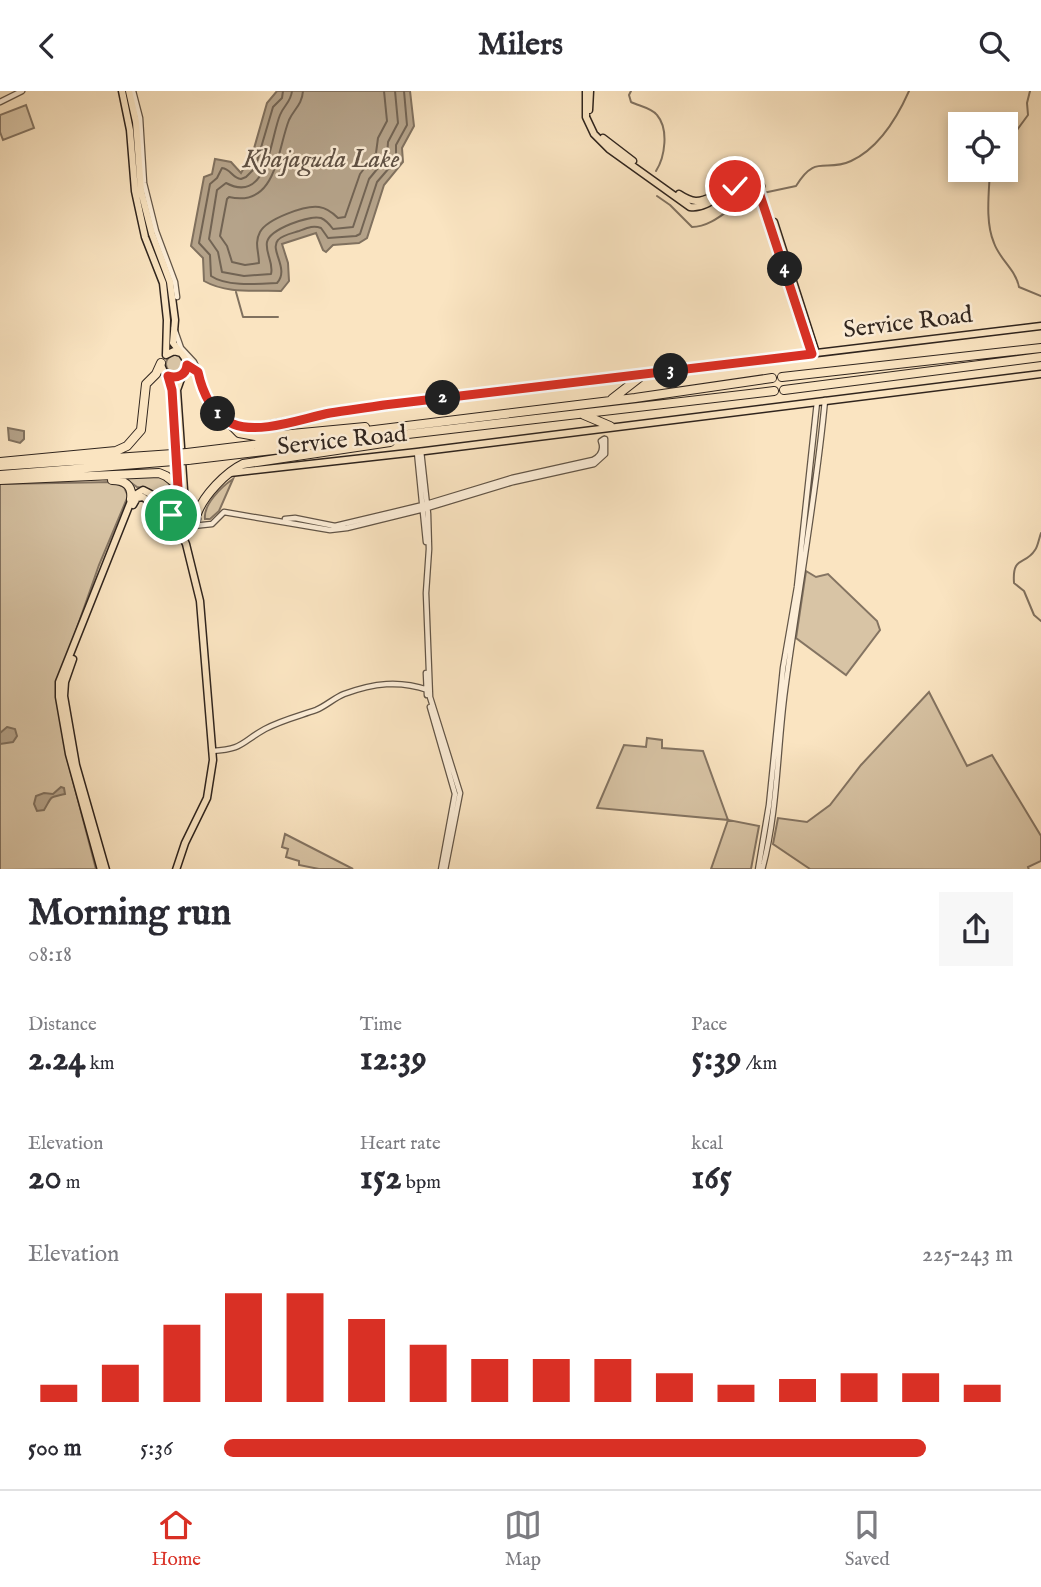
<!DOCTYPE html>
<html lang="en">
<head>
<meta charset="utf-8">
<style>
	:root { --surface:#fff; --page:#f7f7f7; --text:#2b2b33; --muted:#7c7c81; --line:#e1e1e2; --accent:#d93025 }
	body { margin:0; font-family:"IM FELL English",serif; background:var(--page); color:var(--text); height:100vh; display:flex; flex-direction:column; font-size:26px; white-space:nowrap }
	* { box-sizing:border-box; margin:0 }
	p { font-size:23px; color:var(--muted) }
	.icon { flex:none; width:38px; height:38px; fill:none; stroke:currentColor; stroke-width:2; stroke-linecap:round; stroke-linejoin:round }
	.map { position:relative; height:778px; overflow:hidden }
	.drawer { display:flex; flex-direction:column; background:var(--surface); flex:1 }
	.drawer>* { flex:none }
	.buttons { position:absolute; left:948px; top:21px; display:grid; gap:14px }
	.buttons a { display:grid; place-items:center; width:70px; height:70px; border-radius:0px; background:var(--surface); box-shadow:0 4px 10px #0003; font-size:35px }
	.pin { position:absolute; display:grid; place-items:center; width:60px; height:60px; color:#fff; margin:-30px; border:4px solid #fff; border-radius:50%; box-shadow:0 2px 7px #0007 }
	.km { position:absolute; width:35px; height:35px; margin:-18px; border-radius:50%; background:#222; color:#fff; font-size:19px; line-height:35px; text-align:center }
	.round { display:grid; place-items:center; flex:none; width:74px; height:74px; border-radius:0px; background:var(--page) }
	.overview { display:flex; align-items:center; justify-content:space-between; height:119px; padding:0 28px }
	h1 { font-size:38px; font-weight:700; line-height:52px }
	.metrics { display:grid; grid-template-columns:repeat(3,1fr); gap:10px; height:119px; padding:7px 28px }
	.metrics div { display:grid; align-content:center }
	.metrics b { font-size:35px; font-weight:700 }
	.metrics small { font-size:19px; font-weight:400 }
	.metrics p { font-size:19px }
	.chart { height:196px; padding:14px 28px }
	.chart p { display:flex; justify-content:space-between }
	.chart svg { width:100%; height:126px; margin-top:7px; stroke:var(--accent); stroke-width:6 }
	ul { padding:0 28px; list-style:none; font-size:23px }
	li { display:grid; grid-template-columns:112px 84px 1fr; align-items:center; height:52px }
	li i { height:18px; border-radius:9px; background:var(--accent) }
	header { display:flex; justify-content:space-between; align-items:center; height:91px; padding:0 28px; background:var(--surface); font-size:32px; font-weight:700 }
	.tab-bar { display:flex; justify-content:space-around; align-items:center; height:98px; border-top:2px solid var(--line); background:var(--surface); font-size:19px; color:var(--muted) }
	.tab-bar a { display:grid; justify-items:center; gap:4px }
	.tab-bar .on { color:var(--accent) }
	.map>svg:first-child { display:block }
	.green { fill:#d8c4a5; stroke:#847462; stroke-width:2 }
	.water { fill:#b5a38a; stroke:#80715f; stroke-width:2 }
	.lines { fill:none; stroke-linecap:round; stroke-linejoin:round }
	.shore { stroke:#726454; stroke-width:2 }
	.stream { stroke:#80715f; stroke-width:2 }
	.minor-casing { stroke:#625547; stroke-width:7 }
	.major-casing { stroke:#30251e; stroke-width:9 }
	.highway-casing { stroke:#30251e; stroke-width:10 }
	.minor { stroke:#fcedd7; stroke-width:4.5 }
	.major { stroke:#fae4c1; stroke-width:6 }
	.highway { stroke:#fae4c1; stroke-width:8 }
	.highway-bridge-casing { stroke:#30251e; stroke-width:10; stroke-linecap:butt }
	.highway-bridge { stroke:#fae4c1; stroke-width:8 }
	.route-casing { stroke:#fff; stroke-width:14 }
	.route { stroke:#d93025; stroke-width:9 }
	.labels { text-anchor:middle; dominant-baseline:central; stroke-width:5; stroke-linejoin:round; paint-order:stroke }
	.street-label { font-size:24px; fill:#30251e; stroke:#fcedd7 }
	.water-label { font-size:26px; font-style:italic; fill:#5f5144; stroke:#fcedd7 }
</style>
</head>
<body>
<header><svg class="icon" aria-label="back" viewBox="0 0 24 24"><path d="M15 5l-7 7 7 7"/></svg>Milers<svg class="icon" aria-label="search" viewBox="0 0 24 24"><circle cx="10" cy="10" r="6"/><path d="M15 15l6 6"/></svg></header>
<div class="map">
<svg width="1041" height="779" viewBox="0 0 1041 779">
	<rect width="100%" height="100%" fill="#fae4c1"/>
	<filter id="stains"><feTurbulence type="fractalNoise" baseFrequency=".00286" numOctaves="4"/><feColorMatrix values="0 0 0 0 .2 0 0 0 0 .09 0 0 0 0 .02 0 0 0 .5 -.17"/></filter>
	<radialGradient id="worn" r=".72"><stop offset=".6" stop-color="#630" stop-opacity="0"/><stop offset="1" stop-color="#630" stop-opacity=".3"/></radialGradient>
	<!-- green -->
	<path class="green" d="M 26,14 L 34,37 L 3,49 L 0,41 L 0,24 Z
		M166 273a9 9 0 1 1 18 0a9 9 0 1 1-18 0Z
		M 155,383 L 168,389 L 171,399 L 163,407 L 149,398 L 137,396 L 127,389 L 116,386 Z
		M 233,388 L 219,420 L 210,428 L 205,428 C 203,414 221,396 233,388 Z
		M 113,391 L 124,396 L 128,405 L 99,474 L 59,588 L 66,663 L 96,778 L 0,779 L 0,393 Z
		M174 426a10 10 0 1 1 20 0a10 10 0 1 1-20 0Z
		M 806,480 L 816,486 L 828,483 L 877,530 L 880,539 L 846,584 L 796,547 Z
		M 929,601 L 967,675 L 992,664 L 1041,745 L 1041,770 L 1028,776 L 1029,779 L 810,778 L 773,753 L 778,727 L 807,731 L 830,714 L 861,674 Z
		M 647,647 L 662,649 L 662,657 L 703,660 L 728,729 L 759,735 L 751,778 L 711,778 L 728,729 L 597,717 L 624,654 L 646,656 Z
		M 285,743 L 353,778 L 319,778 L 299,774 L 299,770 L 286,766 L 288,758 L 282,756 Z"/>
	<!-- water -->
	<path class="water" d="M 277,0 L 410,0 L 414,35 L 402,57 L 403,71 L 384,94 L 367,147 L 359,152 L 333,154 L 326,161 L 323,159 L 316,142 L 282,153 L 288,172 L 289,190 L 281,200 C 254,199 227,203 204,190 L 203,167 L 191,155 L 204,86 L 212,83 L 215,68 L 231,71 L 241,82 L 245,75 L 249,75 L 267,12 Z
		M 8,337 L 24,340 L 24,348 L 20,352 L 9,349 Z
		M 7,636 L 15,638 L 17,645 L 13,651 L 0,653 L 0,642 Z
		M 61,696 L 64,697 L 65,703 C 48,707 53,704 44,719 L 37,720 L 34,713 L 36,705 L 44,702 L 53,703 Z"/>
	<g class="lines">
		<!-- shore -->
		<path class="shore" d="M 283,0 L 282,7 L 273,16 L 255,77 L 246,86 L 241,88 C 232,87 231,78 222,77 L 217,87 L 210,93 L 199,152 L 210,164 L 211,185 C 227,196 258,193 277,192 C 290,178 269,159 278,149 C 282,144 293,142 299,140 C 307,137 313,134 321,137 L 328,147 L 356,145 L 360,143 L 377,91 L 396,69 L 396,54 L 407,34 L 404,0
			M 292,0 C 291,11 284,14 280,24 C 270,48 268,114 226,92 L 217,99 L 209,148 L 218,161 L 222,181 L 244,185 L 271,183 C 274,172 265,162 267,151 C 270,138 309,124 321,127 C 326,129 330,134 333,138 L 353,136 L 369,88 L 387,66 L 388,51 L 398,32 L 395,0
			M 303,0 C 302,14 294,18 289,29 C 277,59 277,117 229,106 L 227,108 L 220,145 L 227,155 L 232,171 L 245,174 L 259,172 C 259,161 254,152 260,141 C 267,128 305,114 319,116 C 327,117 333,122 338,127 L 345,126 L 360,83 L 376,62 L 378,47 L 387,30 L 384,0"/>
		<!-- stream -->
		<path class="stream" d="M 631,0 L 629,4 L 631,11 C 639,15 652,17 657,24 C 669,38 665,66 656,80
			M 1006,54 L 1028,24 L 1027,12 L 1030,0
			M 990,79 C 989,102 985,131 994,152 C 1000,169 1016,179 1019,196 L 1041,205
			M 763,102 L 796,95 C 816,62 825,82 851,70 C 879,57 897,27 909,0
			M 657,105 L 670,114 L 692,136 C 716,136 734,110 757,103
			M 236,201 L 243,226 L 278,226
			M 1041,442 C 1039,447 1038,455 1035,459 C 1025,475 1012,464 1014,492 L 1024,500 L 1034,524 L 1041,530"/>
		<defs>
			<path id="minor" d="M 133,0 L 140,27 L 144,92 L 156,140 L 175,191 L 177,206
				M 0,11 L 22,0
				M 174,237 L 181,257 L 194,271 L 198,280
				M 421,360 L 428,423 L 429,458 L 426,502 L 430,606 L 460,702 L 445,779
				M 417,361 L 426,451
				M 285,428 L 295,427 L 335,435 L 423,414 L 512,387 L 593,369 C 601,365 604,358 601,350 L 604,348
				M 193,435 L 212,433 L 224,421 L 330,439 L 347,437 L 424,418 L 513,391 L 594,373 L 605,363 L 605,348
				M 426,582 L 427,604
				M 430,616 L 455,703 L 441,779
				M 212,660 C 244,658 240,652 265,638 C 282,629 299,625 316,619 C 326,615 334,607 344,603 C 374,592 399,589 428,599
				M 758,779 L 769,714 L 783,577 L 797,496 L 817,311
				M 762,779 C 778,720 777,658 785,599 C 798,502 816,406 825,309"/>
			<path id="major" d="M 122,0 L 130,39 L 135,100 L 145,146 L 163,192 L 167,229 L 166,264
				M 129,0 L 136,31 L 141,100 L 152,143 L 170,191 L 175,229 L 173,252 L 181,262
				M 586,0 L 586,26 L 594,43 L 609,58 L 690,116 C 714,120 733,81 757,95 L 812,263
				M 589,19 L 590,0
				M 603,47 L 633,70
				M 737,90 C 746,86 756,85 761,95
				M 679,103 C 693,112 698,112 713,105
				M 774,131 L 816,262
				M 166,264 L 174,260 L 181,262 C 192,274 185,290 168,285
				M 161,274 L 172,299 L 179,413
				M 187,274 L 198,281 L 204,299 L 218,323 L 234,334 L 255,336 L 385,314 L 1041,235
				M 182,285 L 177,299 L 184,399 L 186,408 L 190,414
				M 230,382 L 417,361 L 1041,283
				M 133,414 L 137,407 L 143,406 L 171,428
				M 175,435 L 184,439 L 193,435 L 197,428 L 194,418 C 187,411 178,411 172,420 C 169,433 181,442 186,453 L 200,510 L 213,669 L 207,707 L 185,752 L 176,779
				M 73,568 L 65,591 L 64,605 L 76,674 L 106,779
				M 101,779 L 69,663 L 59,606 L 59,591 L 133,405 L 143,399 L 175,416"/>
			<path id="highway" d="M 782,286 L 1041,257
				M 784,299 L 1041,266
				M 612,308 L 644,283
				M 584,324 L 610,335
				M 227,330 L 239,342 L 260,346 L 365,336
				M 187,362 L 635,307 L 772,287
				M 188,369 L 774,300
				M 0,371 L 116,360 L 127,355 L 141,339 L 146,293 L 156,283 L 161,272
				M 0,375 L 173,363
				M 0,384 L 174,370
				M 0,389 L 159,382 L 166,385 L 179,395
				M 112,389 C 124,389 133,394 131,408
				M 197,423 C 203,405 226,381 243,373 L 390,351"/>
		</defs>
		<!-- minor casing -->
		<use href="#minor" class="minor-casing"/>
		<!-- major casing -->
		<use href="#major" class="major-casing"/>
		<!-- highway casing -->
		<use href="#highway" class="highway-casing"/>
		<!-- minor -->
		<use href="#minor" class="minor"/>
		<!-- major -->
		<use href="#major" class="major"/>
		<!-- highway -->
		<use href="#highway" class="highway"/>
		<defs>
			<path id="highway-bridge" d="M 173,363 L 187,362
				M 174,370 L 188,369"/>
		</defs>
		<!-- highway-bridge casing -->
		<use href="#highway-bridge" class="highway-bridge-casing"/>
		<!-- highway-bridge -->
		<use href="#highway-bridge" class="highway-bridge"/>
	</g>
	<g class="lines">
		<defs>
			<path id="route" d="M 171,424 L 175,416 L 179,413 L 172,299 L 168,285 C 177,288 186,284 187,274 L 198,281 C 202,300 213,326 233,333 C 260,344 303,327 330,322 C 348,319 366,317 384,314 L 812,263 L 757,95 L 746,91 L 735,95"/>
		</defs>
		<!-- route casing -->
		<use href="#route" class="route-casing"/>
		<!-- route -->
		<use href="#route" class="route"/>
	</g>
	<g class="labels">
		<!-- street labels -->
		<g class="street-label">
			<text transform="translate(908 232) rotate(-7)">Service Road</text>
			<text transform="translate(342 350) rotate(-6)">Service Road</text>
		</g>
		<!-- water labels -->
		<g class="water-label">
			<text x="321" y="68">Khajaguda Lake</text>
		</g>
	</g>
	<rect width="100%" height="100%" filter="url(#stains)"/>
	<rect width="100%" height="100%" fill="url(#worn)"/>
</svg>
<div class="buttons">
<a><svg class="icon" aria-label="locate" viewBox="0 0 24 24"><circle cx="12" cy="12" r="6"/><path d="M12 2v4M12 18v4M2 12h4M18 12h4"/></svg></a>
</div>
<div class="pin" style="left:171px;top:424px;background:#1e9e55"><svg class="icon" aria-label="arrive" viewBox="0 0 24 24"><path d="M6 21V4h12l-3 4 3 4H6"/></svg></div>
<div class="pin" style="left:735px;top:95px;background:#d93025"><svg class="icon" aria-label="check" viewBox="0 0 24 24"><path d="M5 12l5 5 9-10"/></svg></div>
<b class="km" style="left:218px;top:323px">1</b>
<b class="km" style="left:443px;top:307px">2</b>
<b class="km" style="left:671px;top:280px">3</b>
<b class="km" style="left:785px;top:178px">4</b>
</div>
<section class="drawer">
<div class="overview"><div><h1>Morning run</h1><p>08:18</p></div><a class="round"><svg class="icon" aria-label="share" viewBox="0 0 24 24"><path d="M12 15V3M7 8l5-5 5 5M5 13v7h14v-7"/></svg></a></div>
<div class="metrics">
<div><p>Distance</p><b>2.24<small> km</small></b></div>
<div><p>Time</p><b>12:39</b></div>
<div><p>Pace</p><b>5:39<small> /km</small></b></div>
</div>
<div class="metrics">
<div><p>Elevation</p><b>20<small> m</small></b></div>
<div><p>Heart rate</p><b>152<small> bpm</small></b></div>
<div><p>kcal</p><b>165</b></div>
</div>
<div class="chart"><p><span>Elevation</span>225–243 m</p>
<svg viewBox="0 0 160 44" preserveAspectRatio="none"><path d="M5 44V38M15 44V31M25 44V17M35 44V6M45 44V6M55 44V15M65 44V24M75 44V29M85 44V29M95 44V29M105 44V34M115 44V38M125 44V36M135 44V34M145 44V34M155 44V38"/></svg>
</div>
<ul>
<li><b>500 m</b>5:36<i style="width:89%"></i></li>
</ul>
</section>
<nav class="tab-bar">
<a class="on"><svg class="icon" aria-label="home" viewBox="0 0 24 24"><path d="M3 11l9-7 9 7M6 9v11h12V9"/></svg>Home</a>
<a><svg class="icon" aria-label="map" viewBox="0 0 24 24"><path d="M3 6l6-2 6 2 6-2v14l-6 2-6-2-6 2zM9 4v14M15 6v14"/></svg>Map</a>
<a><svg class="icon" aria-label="saved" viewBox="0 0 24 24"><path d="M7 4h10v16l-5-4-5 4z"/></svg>Saved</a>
</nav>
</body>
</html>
